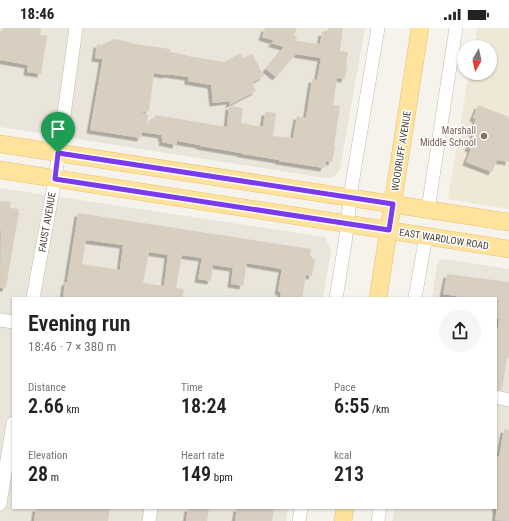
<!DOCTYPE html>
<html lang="en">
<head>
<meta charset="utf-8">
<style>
	:root { --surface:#fff; --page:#f6f6f6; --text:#222; --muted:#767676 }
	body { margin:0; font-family:"Roboto Condensed",sans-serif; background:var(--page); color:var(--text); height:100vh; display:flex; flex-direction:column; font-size:15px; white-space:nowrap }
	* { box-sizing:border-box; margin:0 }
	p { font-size:13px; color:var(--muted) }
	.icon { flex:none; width:22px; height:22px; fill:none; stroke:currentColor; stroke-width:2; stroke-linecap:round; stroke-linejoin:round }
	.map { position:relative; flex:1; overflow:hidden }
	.sheet { position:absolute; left:12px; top:269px; width:485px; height:212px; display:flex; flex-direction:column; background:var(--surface); border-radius:0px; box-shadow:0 1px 3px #0004 }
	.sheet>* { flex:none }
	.needle { width:26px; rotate:189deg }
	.controls { position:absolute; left:457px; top:12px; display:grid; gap:8px }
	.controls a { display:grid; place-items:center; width:40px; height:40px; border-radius:50%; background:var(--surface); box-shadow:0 1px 3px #0004; font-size:20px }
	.pin { position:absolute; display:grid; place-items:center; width:34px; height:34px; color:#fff; margin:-41px -17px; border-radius:50% 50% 50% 0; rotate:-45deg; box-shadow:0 0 4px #0007 }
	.pin .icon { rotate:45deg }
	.round { display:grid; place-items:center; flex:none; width:42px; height:42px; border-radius:21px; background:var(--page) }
	.head { display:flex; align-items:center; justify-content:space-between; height:68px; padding:0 16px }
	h1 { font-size:22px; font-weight:600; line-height:30px }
	.figures { display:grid; grid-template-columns:repeat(3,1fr); gap:6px; height:68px; padding:4px 16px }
	.figures div { display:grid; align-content:center }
	.figures b { font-size:20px; font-weight:600 }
	.figures small { font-size:11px; font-weight:400 }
	.figures p { font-size:11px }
	.status { display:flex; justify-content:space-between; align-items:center; height:28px; padding:0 20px; background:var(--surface); direction:ltr }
	.status svg { height:11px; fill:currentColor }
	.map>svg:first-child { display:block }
	.residential { fill:#eae5da }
	.education { fill:#efe8d6 }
	.building { fill:#d8cfc1; fill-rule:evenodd; filter:url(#shadow) }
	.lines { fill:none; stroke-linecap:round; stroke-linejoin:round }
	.minor-casing { stroke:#c2bbae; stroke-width:14 }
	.major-casing { stroke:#e6c16a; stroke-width:18 }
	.minor { stroke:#fff; stroke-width:13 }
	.major { stroke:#ffe39c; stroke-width:17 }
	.route-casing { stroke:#fff; stroke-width:8 }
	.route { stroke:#7c3aed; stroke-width:5 }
	.education-dot { fill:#8d6e63; stroke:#fff; stroke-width:1.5 }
	.labels { text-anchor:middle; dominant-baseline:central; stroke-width:3; stroke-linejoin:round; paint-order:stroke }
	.education-label { font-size:10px; fill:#785e54; stroke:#fff; text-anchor:end }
	.street-label { font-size:10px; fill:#4b4439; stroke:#fff }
</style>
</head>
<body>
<div class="status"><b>18:46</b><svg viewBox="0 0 49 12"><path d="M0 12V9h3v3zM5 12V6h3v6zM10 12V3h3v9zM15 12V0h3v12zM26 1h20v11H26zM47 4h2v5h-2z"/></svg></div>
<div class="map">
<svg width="509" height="493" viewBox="0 0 509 493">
	<defs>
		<filter id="shadow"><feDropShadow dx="-3.5" dy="3.5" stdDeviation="0" flood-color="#0004"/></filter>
	</defs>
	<rect width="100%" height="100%" fill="#f6f3ec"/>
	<!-- residential -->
	<path class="residential" d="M 0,0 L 365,0 L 340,141 L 334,149 L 326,150 L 0,99 Z
		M 0,160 L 325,209 L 331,223 L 323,270 L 13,270 L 13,480 L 288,480 L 286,493 L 0,493 Z
		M 444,231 L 509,241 L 509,493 L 392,493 L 395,480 L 496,480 L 496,270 L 432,270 L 437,237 L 439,233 Z"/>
	<!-- education -->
	<path class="education" d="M 477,0 L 509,0 L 509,181 L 448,171 L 469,45 L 490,45 L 490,19 L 474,19 Z"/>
	<!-- building -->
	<path class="building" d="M 3,0 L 41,0 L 40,7 L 47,8 L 41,46 L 27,44 L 28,37 L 0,32 L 0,3 L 3,3 Z
		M 265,0 L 297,0 L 294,8 L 297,8 L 296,13 L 320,16 L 322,4 L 327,5 L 328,0 L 343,0 L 340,23 L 348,24 L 346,39 L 347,39 L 345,51 L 337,50 L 333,77 L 340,78 L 334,118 L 335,119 L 332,134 L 326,133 L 324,140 L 279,133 L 279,132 L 243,126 L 241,126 L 241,125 L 200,118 L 200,117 L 177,113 L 176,117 L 162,114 L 163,110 L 161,110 L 162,107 L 142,104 L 141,110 L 90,102 L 102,34 L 102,31 L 95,30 L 97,16 L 101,17 L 114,11 L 130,14 L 129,15 L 170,21 L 170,24 L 187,27 L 187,28 L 224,34 L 241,25 L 243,30 L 252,26 L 264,48 L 252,55 L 256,63 L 229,77 L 230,73 L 213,75 L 211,57 L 188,53 L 188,49 L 167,46 L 166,47 L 154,45 L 149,83 L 139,85 L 148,86 L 147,98 L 156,87 L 227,99 L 229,78 L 243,80 L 241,95 L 263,99 L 265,84 L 276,85 L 273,108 L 293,110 L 297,88 L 306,90 L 312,51 L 317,52 L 321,30 L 296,26 L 276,49 L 266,41 L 284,19 L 271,15 L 275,13 L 262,9 Z
		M 478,77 L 509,89 L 509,134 L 497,132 L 492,144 L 466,134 L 471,121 L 468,120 L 474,105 L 471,104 L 476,91 L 473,90 Z
		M 0,173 L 11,174 L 10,180 L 19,181 L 18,185 L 19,185 L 15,206 L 6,260 L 0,260 L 1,203 L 0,203 Z
		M 78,185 L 311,221 L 310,228 L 312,228 L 312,231 L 315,231 L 312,248 L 306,247 L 302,270 L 280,270 L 281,264 L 278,263 L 282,241 L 247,235 L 243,258 L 231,256 L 233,240 L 213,237 L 211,253 L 198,251 L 202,230 L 182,227 L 176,260 L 184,261 L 182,270 L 63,270 L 65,254 L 67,254 ZM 86,212 L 123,217 L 120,242 L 82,236 ZM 149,224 L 168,227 L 164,258 L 143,255 Z
		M 447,246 L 509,254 L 509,330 L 507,330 L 502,362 L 496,361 L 496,314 L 499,291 L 496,290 L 496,270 L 467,270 L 443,266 Z
		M 504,401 L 509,402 L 509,493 L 495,492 L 496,487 L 496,428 L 499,429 Z
		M 36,480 L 110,480 L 108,493 L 34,493 Z
		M 188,480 L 209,480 L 207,493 L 186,493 Z
		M 237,480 L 274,480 L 272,493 L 235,493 Z"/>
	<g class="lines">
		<defs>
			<path id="minor" d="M 428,181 L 456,0
				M 33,270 L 55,151 L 76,0
				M 336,270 L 345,215 L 352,156 L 378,0
				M 415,270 L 426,208
				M 0,292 L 13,294
				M 496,369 L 509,372
				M 0,476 L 13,395
				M 149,493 L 151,480
				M 299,493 L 301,480
				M 378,493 L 380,480"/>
			<path id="major" d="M 0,116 L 509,194
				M 0,142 L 509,221
				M 378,270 L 420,0
				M 343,493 L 345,480"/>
		</defs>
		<!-- minor casing -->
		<use href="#minor" class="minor-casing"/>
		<!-- major casing -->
		<use href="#major" class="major-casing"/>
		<!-- minor -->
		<use href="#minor" class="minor"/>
		<!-- major -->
		<use href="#major" class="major"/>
	</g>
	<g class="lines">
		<defs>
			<path id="route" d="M 58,125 L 393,176 L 389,202 L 55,151 Z"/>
		</defs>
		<!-- route casing -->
		<use href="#route" class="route-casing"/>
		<!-- route -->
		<use href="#route" class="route"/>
	</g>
	<!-- markers -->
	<circle class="education-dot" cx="484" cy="108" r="4"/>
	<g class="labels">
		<!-- education labels -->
		<g class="education-label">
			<text x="476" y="102">Marshall<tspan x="476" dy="12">Middle School</tspan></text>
		</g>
		<!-- street labels -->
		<g class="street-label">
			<text transform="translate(401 123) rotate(-81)">WOODRUFF AVENUE</text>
			<text transform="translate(47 194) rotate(-80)">FAUST AVENUE</text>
			<text transform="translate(444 211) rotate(9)">EAST WARDLOW ROAD</text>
		</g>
	</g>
</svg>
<div class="controls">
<a><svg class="needle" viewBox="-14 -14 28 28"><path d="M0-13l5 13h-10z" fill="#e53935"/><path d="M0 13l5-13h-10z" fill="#767676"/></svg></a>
</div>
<div class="pin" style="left:58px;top:125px;background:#1e9e55"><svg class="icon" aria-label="arrive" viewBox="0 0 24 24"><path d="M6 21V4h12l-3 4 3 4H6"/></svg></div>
<section class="sheet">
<div class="head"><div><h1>Evening run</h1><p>18:46 · 7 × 380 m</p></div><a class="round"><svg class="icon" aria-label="share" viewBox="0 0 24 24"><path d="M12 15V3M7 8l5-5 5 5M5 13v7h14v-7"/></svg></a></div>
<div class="figures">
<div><p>Distance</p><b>2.66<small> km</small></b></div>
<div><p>Time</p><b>18:24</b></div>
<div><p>Pace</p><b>6:55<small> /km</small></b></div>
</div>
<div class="figures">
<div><p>Elevation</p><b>28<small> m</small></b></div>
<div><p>Heart rate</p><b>149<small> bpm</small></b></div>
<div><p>kcal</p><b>213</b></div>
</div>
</section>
</div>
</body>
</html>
